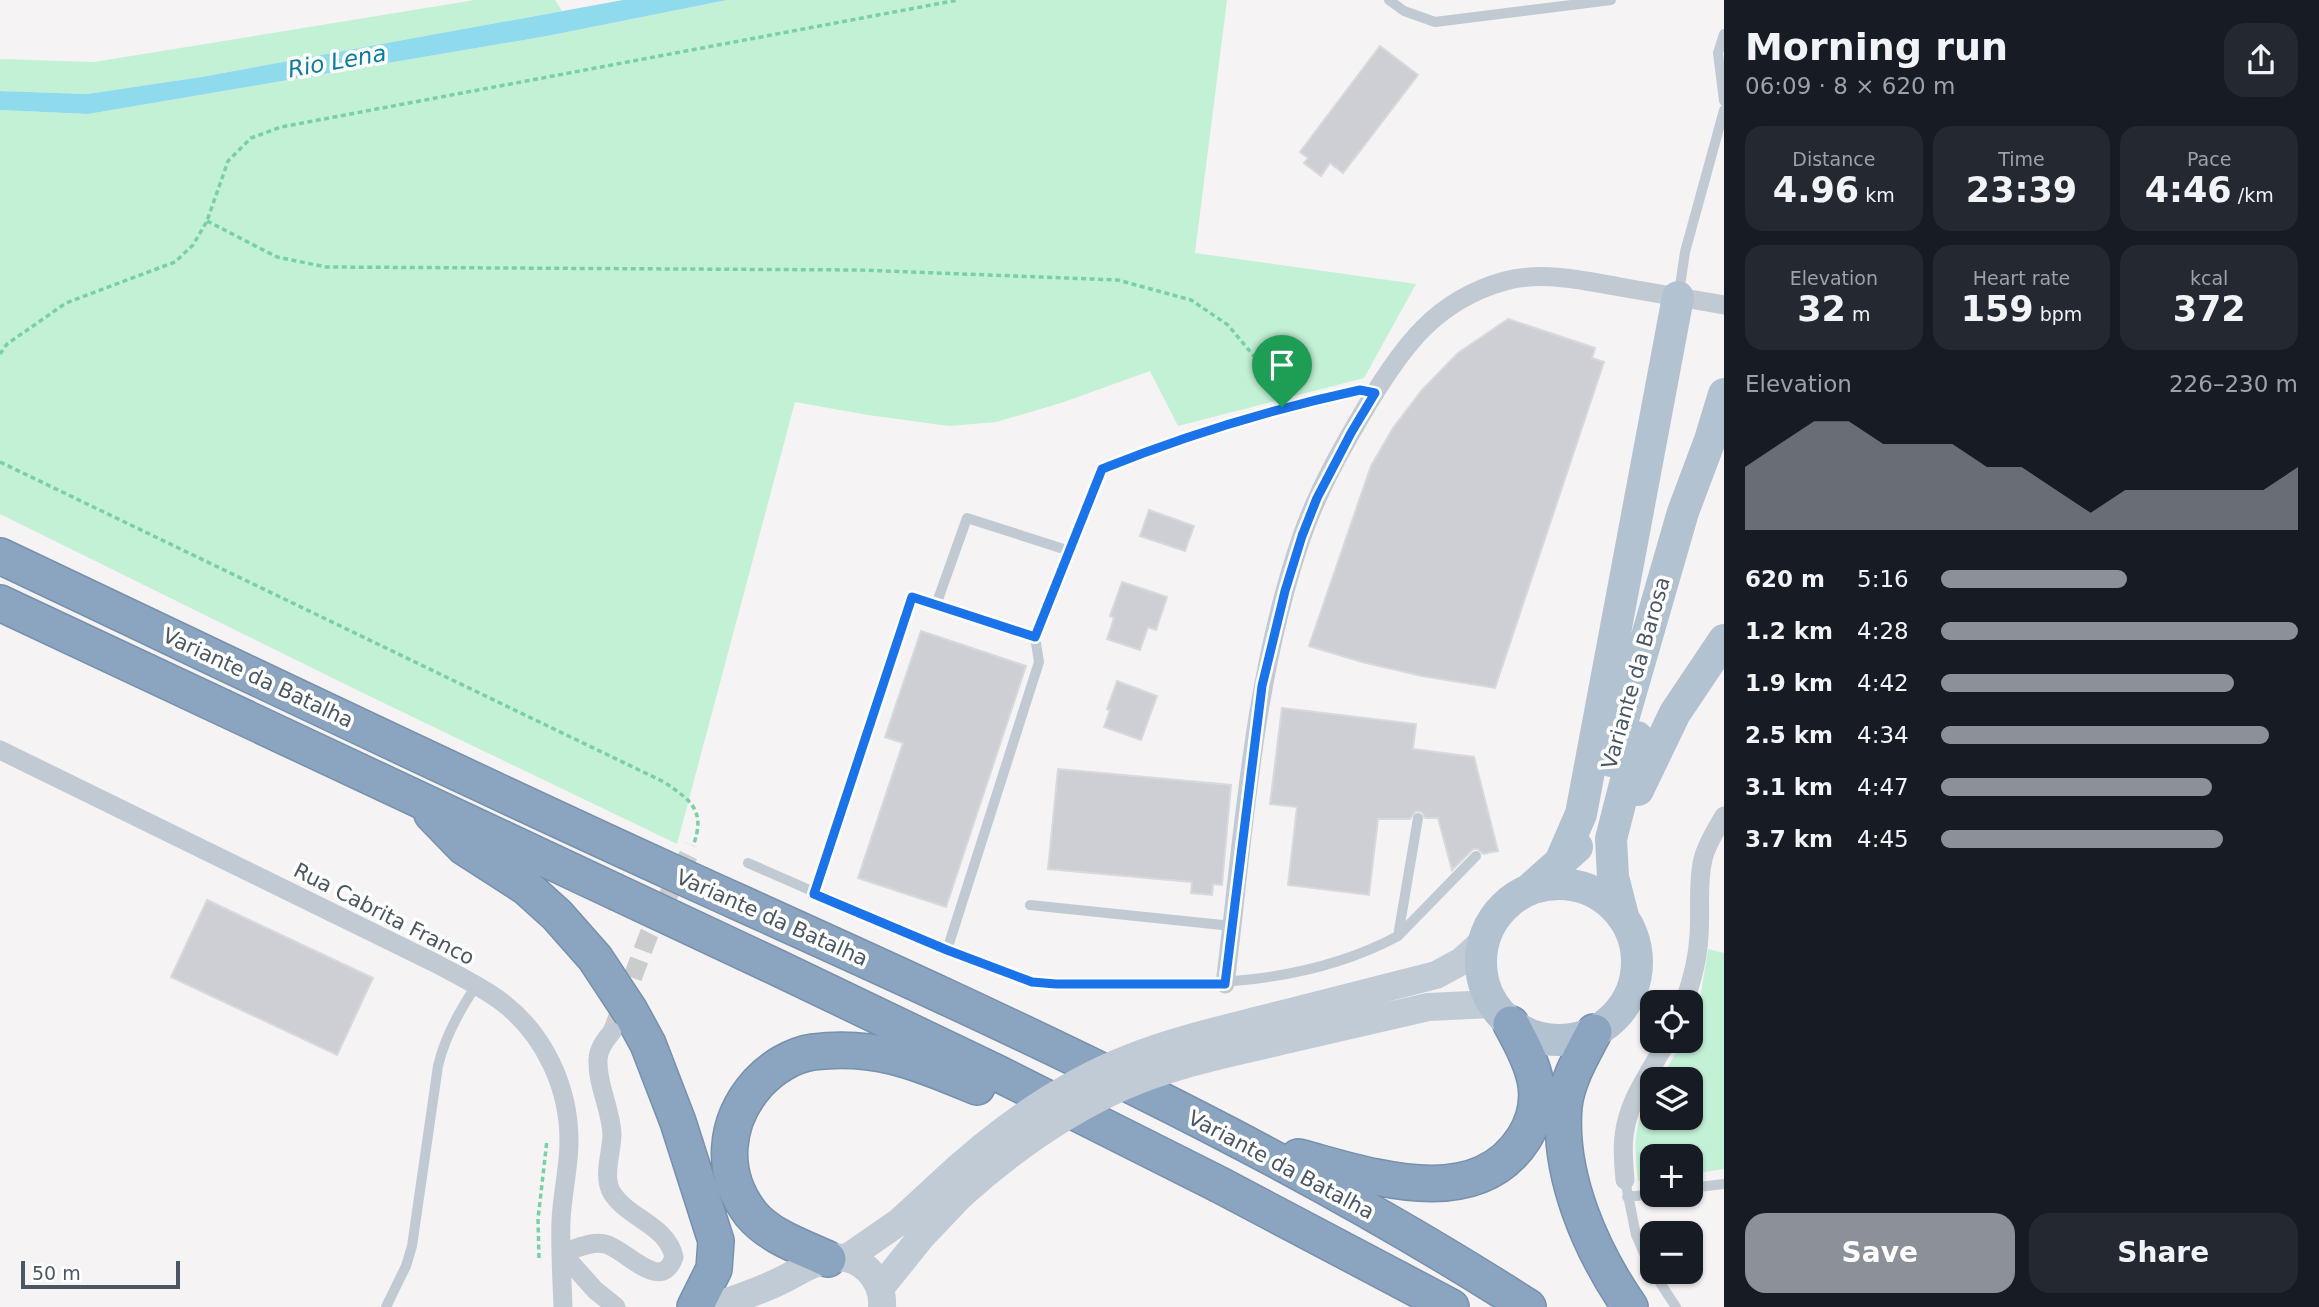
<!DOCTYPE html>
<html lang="en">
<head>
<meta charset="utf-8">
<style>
	:root { --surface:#171b24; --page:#242831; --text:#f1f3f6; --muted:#9ea1a6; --accent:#8c9099 }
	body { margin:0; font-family:"DejaVu Sans",sans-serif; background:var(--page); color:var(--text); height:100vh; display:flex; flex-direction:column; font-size:26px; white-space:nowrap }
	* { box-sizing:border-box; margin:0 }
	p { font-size:23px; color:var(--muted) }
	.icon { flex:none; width:38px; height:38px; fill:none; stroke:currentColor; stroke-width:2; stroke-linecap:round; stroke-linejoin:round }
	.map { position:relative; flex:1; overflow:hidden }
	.side { display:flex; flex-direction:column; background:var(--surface); width:595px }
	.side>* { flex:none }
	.buttons { position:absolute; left:1640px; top:990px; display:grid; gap:14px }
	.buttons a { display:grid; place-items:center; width:63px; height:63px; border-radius:14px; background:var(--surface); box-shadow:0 2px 5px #0004; font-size:35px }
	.scale { position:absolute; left:21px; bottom:18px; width:159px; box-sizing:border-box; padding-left:7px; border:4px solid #4a5661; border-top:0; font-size:19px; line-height:24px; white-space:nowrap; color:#4a5661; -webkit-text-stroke:5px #fff; paint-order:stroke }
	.pin { position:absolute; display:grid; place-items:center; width:60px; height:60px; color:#fff; margin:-72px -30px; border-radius:50% 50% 50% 0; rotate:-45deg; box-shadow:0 0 7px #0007 }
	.pin .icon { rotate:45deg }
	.round { display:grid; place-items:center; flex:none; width:74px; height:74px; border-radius:21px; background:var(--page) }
	.overview { display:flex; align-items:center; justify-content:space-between; height:119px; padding:0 21px }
	h1 { font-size:38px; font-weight:700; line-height:52px }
	.metrics { display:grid; grid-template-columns:repeat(3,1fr); gap:10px; height:119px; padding:7px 21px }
	.metrics div { display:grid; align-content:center; border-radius:18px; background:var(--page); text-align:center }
	.metrics b { font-size:35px; font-weight:700 }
	.metrics small { font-size:19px; font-weight:400 }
	.metrics p { font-size:19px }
	.chart { height:196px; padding:14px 21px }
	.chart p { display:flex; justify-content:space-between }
	.chart svg { width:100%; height:126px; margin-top:7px; fill:var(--accent); opacity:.7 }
	.primary-button { display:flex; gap:14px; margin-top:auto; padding:14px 21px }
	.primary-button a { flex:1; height:80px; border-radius:21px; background:var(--accent); color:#fff; font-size:28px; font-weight:700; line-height:80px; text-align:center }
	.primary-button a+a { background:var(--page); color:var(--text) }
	ul { padding:0 21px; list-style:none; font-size:23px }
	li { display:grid; grid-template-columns:112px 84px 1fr; align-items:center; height:52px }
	li i { height:18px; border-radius:9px; background:var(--accent) }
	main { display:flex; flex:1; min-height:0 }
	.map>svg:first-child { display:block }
	.green { fill:#c3f1d5 }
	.water { fill:#90daee }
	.building { fill:#cdcfd5; stroke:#d7d9de; stroke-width:2 }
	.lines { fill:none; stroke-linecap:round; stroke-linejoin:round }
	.street-tunnel { stroke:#caccce; stroke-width:19; stroke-dasharray:19 10; stroke-linecap:butt }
	.highway-casing { stroke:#7690ad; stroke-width:38 }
	.path { stroke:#7ad0a6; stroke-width:3.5; stroke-dasharray:5 3.5; stroke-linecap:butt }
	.lane { stroke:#c1cad2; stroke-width:10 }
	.street { stroke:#c1cad2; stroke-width:19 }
	.secondary { stroke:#c1cbd6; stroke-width:28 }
	.primary { stroke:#b3c2d1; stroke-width:32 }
	.highway { stroke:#8ba5c1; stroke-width:35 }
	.secondary-bridge { stroke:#c1cbd6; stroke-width:28 }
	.route-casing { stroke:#fff; stroke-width:14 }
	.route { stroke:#1a73e8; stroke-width:9 }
	.labels { text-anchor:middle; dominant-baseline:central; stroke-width:7; stroke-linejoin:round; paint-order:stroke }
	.street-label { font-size:21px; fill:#4a5661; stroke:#fff }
	.water-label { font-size:23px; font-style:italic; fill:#0c7c9b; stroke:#fff }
</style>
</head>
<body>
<main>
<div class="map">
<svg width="1724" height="1307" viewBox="0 0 1724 1307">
	<rect width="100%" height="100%" fill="#f5f3f3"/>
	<!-- green -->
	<path class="green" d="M 475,0 L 555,0 L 562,11 L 201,77 L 87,94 L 0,91 L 0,59 L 94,62 Z
		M 727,0 L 1227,0 L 1195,253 L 1416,284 L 1364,378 L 1178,426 L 1150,371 L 1061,403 L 996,422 L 949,426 L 868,415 L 795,402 L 677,844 L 363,693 L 0,514 L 0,110 L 88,114 L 547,36 Z
		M 1708,949 L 1724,953 L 1724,1169 L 1691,1174 L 1690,1157 L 1652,1157 L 1652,1179 L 1638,1181 C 1634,1142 1633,1128 1652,1093 L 1652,1118 L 1690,1118 L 1690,1080 L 1660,1080 L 1683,1041 L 1690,1041 L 1691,1022 L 1700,999 Z"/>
	<!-- water -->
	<path class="water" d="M 623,0 L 727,0 L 547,36 L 88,114 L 0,110 L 0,91 L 87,94 L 201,77 Z"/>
	<!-- building -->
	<path class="building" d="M 1380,46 L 1418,75 L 1343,173 L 1330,163 L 1321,176 L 1304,163 L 1308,158 L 1300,152 Z
		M 1508,319 L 1595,348 L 1592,358 L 1604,362 L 1495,688 L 1422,676 L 1362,662 L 1309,646 L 1371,466 L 1393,428 L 1422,390 L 1458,353 Z
		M 1149,510 L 1194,526 L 1185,551 L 1140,536 Z
		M 1122,582 L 1167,597 L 1156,630 L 1148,627 L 1140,650 L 1107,639 L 1114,618 L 1110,616 Z
		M 921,631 L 1026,666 L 946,907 L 858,878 L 903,743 L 885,737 Z
		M 1117,681 L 1157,696 L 1141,740 L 1104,727 L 1110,710 L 1107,709 Z
		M 1282,708 L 1416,724 L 1413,749 L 1474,757 L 1498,851 L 1483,854 L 1478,849 L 1473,849 L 1452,870 L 1438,818 L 1425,818 L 1422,812 L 1416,811 L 1410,819 L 1378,819 L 1369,895 L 1288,885 L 1297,807 L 1270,804 Z
		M 1058,769 L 1231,785 L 1222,885 L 1213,884 L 1212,895 L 1191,893 L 1192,882 L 1048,869 Z
		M 207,900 L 373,978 L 337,1055 L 171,977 Z"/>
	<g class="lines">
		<!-- street-tunnel -->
		<path class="street-tunnel" d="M 612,1032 L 649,934 L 693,846"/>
		<defs>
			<path id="highway" d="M 0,556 C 224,662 448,770 674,873 C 965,1005 1259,1134 1528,1307
				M 0,603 L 778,968 L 999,1074 L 1220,1185 L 1451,1307
				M 432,814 L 464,847 L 526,887 L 557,915 L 595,958 L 630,1011 L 648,1044 L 678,1122 L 716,1241 L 714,1269 L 695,1307
				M 1594,1032 C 1582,1055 1567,1080 1564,1106 C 1558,1176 1591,1251 1630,1307
				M 1298,1157 C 1368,1175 1475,1215 1524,1138 C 1550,1096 1532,1063 1511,1024
				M 828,1259 C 802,1247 770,1237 751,1214 C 719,1173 724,1121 758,1083 C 772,1068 792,1055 813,1052 C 878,1044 919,1063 977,1087"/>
		</defs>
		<!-- highway casing -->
		<use href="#highway" class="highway-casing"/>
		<!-- path -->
		<path class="path" d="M 207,221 L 277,257 L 326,267 L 860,270 L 1118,280 L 1191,300 L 1228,325 L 1258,361 L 1275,393
			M 0,354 L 7,344 L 66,303 L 175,262 L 193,245 L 207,221 L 228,161 L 251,138 L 281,127 L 958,0
			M 0,462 L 664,782 C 692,801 706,811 693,846
			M 539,1258 L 538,1219 L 547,1140"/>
		<!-- lane -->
		<path class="lane" d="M 1389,0 L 1404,11 L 1435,22 L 1611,0
			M 1724,34 L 1718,53 L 1724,101
			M 1679,293 L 1685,252 L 1724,110
			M 936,605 L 967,518 L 1070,551
			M 748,863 L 947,950 L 1032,982 L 1056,984 C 1172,984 1292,993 1398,936 L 1476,856
			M 814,894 L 913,597 L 1035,637 L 1103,469 L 1144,452 L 1282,407 L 1360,390 L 1375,393
			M 1030,905 L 1232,926
			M 1398,936 L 1418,818
			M 947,950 L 1039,662 L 1035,637
			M 1625,1180 L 1636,1235 L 1652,1271
			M 1690,1188 L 1724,1184
			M 1627,1197 L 1652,1194
			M 1653,1272 L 1676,1307
			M 386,1307 L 406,1266 L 412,1246 L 438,1066 C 445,1036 459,1011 476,986"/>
		<!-- street -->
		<path class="street" d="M 0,750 L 437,964 C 459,976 482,987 502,1002 C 545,1035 569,1088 569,1141 C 569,1168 562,1195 561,1221 C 560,1250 562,1279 563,1307
			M 1225,984 C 1244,834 1252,680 1302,536 C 1318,490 1343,446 1368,404 C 1403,346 1436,300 1505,281 C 1543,271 1582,280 1620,287 C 1655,293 1689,299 1724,305
			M 1684,1003 C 1692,981 1698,958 1699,935 C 1701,910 1697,884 1703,859 C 1707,843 1716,830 1724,816
			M 1625,1180 C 1624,1166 1622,1150 1624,1136 C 1628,1100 1650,1072 1667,1041
			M 562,1253 C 575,1249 591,1241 605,1244 C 625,1248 661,1295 674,1257 C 667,1225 629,1219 612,1193 C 602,1176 612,1152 612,1134 C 611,1109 597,1085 598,1060 C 598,1049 605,1040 612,1032
			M 562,1253 L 595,1290 L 616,1307"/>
		<!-- secondary -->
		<path class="secondary" d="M 1279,1015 L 1436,975 L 1462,961 L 1483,942
			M 1289,1039 L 1428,1007 L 1492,1004
			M 847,1258 L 899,1222 L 936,1188
			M 881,1287 L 922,1236 L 960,1196
			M 713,1307 C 735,1299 757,1292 778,1282 C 795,1274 814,1261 832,1258 C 861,1253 884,1280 882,1307"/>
		<!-- primary -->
		<path class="primary" d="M 1611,761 L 1683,512 L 1710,440 L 1724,394
			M 1638,790 L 1675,713 L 1724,640
			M 1561,860 L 1581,814 L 1678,297
			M1481 962a78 78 0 1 1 156 0a78 78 0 1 1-156 0Z
			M 1532,887 L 1577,847
			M 1623,916 L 1613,877 L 1611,839 L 1637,737"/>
		<!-- highway -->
		<use href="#highway" class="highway"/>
		<!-- secondary-bridge -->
		<path class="secondary-bridge" d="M 936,1188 C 993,1134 1056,1087 1130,1058 C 1178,1039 1229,1028 1279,1015
			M 960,1196 C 1009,1152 1063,1113 1124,1086 C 1175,1063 1234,1053 1289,1039"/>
	</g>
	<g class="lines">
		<defs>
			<path id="route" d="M 1360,390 L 1375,393 L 1351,433 L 1317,498 L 1302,536 L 1285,591 L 1262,686 L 1225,984 L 1056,984 L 1032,982 L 947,950 L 814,894 L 912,597 L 1035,637 L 1102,469 C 1186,435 1272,409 1360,390 Z"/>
		</defs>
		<!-- route casing -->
		<use href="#route" class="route-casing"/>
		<!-- route -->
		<use href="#route" class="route"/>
	</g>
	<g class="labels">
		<!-- street labels -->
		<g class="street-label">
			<text transform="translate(1636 673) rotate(-74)">Variante da Barosa</text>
			<text transform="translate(258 678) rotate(25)">Variante da Batalha</text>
			<text transform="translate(384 914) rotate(27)">Rua Cabrita Franco</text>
			<text transform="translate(772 918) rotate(24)">Variante da Batalha</text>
			<text transform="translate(1281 1165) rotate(28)">Variante da Batalha</text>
		</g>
		<!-- water labels -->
		<g class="water-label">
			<text transform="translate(337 61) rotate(-10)">Rio Lena</text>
		</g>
	</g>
</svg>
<div class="buttons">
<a><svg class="icon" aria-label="locate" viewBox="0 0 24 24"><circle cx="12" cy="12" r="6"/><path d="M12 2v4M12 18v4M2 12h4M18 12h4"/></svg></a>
<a><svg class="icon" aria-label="layers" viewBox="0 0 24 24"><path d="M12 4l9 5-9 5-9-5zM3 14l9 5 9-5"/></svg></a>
<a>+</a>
<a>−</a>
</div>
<div class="scale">50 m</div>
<div class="pin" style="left:1282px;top:407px;background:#1e9e55"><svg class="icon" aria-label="arrive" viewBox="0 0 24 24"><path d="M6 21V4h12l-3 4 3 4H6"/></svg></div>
</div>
<section class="side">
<div class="overview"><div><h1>Morning run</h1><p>06:09 · 8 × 620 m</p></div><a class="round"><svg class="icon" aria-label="share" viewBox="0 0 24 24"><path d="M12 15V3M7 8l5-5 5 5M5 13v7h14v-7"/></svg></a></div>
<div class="metrics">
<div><p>Distance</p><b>4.96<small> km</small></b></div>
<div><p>Time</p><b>23:39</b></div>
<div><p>Pace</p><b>4:46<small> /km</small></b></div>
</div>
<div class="metrics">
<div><p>Elevation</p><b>32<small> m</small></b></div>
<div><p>Heart rate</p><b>159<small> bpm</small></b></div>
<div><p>kcal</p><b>372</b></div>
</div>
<div class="chart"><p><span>Elevation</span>226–230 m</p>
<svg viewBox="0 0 160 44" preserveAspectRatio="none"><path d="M0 44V22L10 14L20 6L30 6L40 14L50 14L60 14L70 22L80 22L90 30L100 38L110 30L120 30L130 30L140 30L150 30L160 22V44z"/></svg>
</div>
<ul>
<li><b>620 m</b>5:16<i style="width:52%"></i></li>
<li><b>1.2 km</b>4:28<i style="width:100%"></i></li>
<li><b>1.9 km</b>4:42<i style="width:82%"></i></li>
<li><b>2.5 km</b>4:34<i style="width:92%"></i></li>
<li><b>3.1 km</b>4:47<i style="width:76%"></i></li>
<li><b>3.7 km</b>4:45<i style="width:79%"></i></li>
</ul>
<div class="primary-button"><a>Save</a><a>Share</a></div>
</section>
</main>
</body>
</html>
